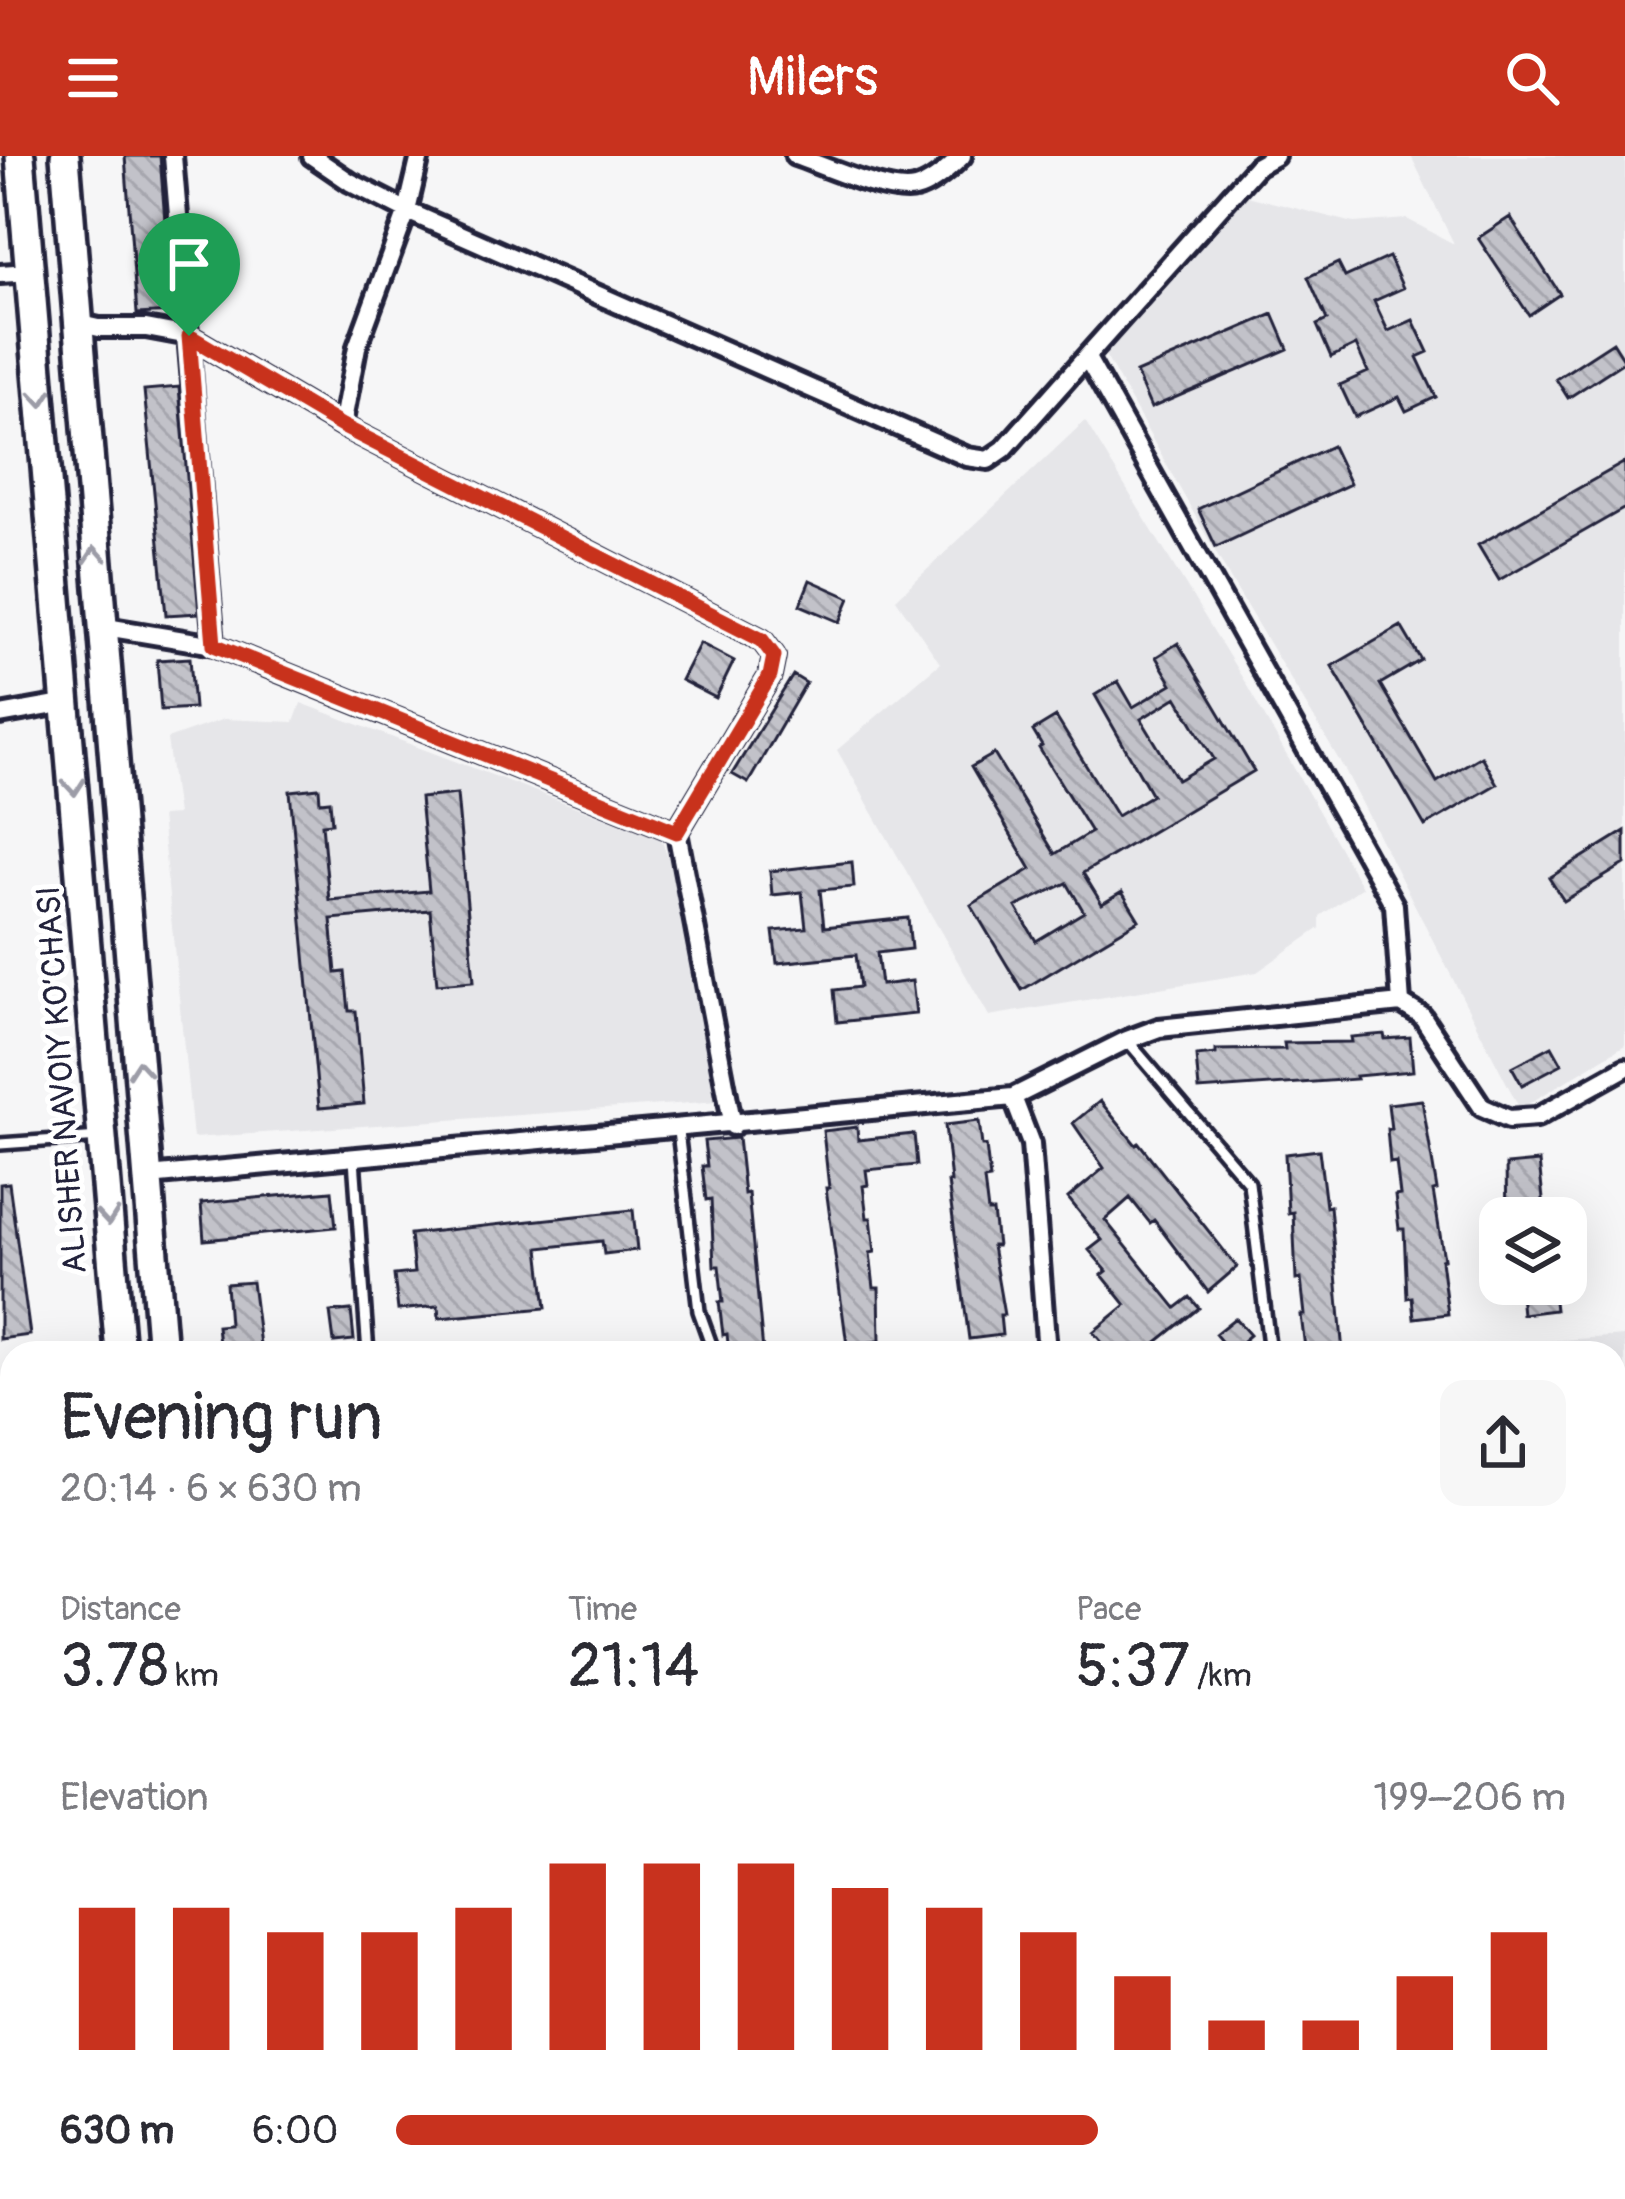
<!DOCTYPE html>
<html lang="en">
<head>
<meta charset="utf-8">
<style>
	:root { --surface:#fff; --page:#f7f7f7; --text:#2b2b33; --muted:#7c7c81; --accent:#c8321e }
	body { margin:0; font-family:Pangolin,sans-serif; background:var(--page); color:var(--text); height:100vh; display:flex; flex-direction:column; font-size:45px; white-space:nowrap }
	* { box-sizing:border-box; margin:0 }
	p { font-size:39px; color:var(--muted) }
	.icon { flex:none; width:66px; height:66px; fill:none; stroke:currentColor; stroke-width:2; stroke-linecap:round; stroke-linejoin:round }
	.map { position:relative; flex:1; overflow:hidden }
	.sheet { position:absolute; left:0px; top:1185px; width:1626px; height:858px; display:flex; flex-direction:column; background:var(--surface); border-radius:36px 36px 0 0; box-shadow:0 12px 48px #0002 }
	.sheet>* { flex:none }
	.tools { position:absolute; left:1479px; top:1041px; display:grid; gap:24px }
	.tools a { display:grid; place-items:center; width:108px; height:108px; border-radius:24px; background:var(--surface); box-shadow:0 12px 48px #0002; font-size:60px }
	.pin { position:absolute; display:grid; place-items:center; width:102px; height:102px; color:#fff; margin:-123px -51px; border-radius:50% 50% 50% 0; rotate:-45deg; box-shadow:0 0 12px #0007 }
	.pin .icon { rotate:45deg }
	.round { display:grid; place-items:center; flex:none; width:126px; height:126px; border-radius:24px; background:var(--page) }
	.overview { display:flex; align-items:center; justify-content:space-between; height:204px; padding:0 60px }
	h1 { font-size:66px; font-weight:600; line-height:90px }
	.metrics { display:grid; grid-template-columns:repeat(3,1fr); gap:18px; height:204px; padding:12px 60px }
	.metrics div { display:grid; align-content:center }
	.metrics b { font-size:60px; font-weight:600 }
	.metrics small { font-size:33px; font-weight:400 }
	.metrics p { font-size:33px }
	.chart { height:336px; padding:24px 60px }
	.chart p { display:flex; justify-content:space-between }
	.chart svg { width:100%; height:216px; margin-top:12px; stroke:var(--accent); stroke-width:6 }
	ul { padding:0 60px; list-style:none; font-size:39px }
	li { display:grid; grid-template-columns:192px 144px 1fr; align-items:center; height:90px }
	li i { height:30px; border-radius:15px; background:var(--accent) }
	header { display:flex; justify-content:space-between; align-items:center; height:156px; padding:0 60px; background:var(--accent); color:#fff; font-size:54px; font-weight:600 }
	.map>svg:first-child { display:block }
	.built { fill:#e6e6e9 }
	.park { fill:url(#park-tufts); stroke:#7c7c8b; stroke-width:3 }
	.building { fill:url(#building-back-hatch); stroke:#22223b; stroke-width:3; fill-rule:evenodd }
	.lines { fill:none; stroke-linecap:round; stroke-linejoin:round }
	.service-casing { stroke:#22223b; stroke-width:18 }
	.minor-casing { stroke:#22223b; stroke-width:26 }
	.secondary-casing { stroke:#22223b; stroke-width:33 }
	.primary-casing { stroke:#22223b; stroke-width:36 }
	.path { stroke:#22223b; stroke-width:3; stroke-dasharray:12 9; stroke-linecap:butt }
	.service { stroke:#fff; stroke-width:9 }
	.minor { stroke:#fff; stroke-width:16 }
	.secondary { stroke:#fff; stroke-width:24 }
	.primary { stroke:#fff; stroke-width:27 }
	.oneway { stroke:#9c9ca7 }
	.route-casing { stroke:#fff; stroke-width:24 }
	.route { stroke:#c8321e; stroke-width:15 }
	.labels { text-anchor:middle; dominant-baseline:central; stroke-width:10; stroke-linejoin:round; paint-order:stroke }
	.street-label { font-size:33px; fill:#22223b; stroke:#fff }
</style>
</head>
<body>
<header><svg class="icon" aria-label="menu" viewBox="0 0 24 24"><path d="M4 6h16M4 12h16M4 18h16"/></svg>Milers<svg class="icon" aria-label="search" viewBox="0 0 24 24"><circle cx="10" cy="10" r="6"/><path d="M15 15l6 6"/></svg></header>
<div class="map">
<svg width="1625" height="2043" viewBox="0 0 1625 2043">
	<defs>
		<pattern id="park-tufts" width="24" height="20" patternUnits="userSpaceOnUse" patternTransform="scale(3)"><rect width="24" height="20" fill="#d7d7db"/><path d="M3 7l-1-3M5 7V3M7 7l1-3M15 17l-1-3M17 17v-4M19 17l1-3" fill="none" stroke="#b8b8bd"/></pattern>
		<pattern id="building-back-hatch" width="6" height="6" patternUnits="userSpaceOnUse" patternTransform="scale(3)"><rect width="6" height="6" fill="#c2c2c9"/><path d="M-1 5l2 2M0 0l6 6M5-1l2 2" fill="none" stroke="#a6a6ae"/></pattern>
	</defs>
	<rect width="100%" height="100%" fill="#f6f6f7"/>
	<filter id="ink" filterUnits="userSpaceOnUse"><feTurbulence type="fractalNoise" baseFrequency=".00833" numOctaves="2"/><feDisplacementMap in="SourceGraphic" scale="24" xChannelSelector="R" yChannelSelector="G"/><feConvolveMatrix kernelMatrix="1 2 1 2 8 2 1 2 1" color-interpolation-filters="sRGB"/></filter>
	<g filter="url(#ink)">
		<!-- built -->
		<path class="built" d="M 1411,0 L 1625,0 L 1625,889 L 1520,953 L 1345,614 L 1234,429 L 1104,197 L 1247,40 L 1354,67 L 1407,63 L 1454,88 Z
			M 1085,265 L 1243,523 L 1362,731 L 1320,760 L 1320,772 L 1257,816 L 989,860 L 837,594 L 940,507 L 896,443 Z
			M 301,547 L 661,683 L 679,729 L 718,945 L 193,982 L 161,660 L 177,659 L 167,583 L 224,563 L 294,566 Z
			M 1625,1180 L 1625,1447 L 1614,1448 L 1614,1197 L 1414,1197 L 1413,1193 Z
			M 12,1361 L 12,2000 L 0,2001 L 0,1362 Z"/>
		<!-- park -->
		<path class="park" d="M 1625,1976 L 1625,2043 L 1385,2043 L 1384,2031 L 1614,2031 L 1614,1978 Z"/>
		<!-- building -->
		<path class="building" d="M 125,0 L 160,0 L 172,156 L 137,158 Z
			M 1510,61 L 1560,138 L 1529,159 L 1478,82 Z
			M 1389,101 L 1403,132 L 1374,145 L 1388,175 L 1413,164 L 1428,196 L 1417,201 L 1436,241 L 1406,255 L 1399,241 L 1355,261 L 1340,229 L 1368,216 L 1356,189 L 1331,201 L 1317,169 L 1327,164 L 1308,121 L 1338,107 L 1345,121 Z
			M 1273,158 L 1288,193 L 1151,252 L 1136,217 Z
			M 1613,186 L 1625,205 L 1568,242 L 1556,223 Z
			M 179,231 L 199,457 L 166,459 L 144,234 Z
			M 1332,290 L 1350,328 L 1216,391 L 1198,353 Z
			M 1625,306 L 1625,352 L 1499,424 L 1478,389 Z
			M 810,424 L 850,442 L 840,466 L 800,449 Z
			M 1401,470 L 1421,504 L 1380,528 L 1437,626 L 1481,600 L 1497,628 L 1425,670 L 1332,510 Z
			M 700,487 L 734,505 L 716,542 L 681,524 Z
			M 1178,487 L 1254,615 L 1083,717 L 1102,748 L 1122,736 L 1139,764 L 1022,834 L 971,749 L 1031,713 L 971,611 L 994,598 L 1055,698 L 1091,676 L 1039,592 L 1042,590 L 1033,575 L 1056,561 L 1117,660 L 1152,639 L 1095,539 L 1118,525 L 1133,551 L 1172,528 L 1156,501 ZM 1177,541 L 1214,603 L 1178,624 L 1141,563 ZM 1067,727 L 1084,756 L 1036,785 L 1016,751 Z
			M 190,502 L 194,552 L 161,554 L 157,504 Z
			M 793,519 L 806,527 L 748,627 L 732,618 Z
			M 319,632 L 320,646 L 330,645 L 332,667 L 322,668 L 329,744 L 429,735 L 420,642 L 457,638 L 474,825 L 437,828 L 430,754 L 331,763 L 336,817 L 345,816 L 349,855 L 356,855 L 364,948 L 319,952 L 290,635 Z
			M 1625,675 L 1625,708 L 1564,745 L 1549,722 Z
			M 852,706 L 854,731 L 820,734 L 824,771 L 908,762 L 911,793 L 877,797 L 881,829 L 912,825 L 916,858 L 837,866 L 834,834 L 860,831 L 856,799 L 777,807 L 773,775 L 806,772 L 802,736 L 772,739 L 770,715 Z
			M 1384,878 L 1385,883 L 1410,881 L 1413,915 L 1356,920 L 1357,923 L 1199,934 L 1196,900 L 1216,898 L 1216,894 L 1285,893 L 1284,887 L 1352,886 L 1351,881 Z
			M 1552,890 L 1562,908 L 1522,929 L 1512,911 Z
			M 1422,944 L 1437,1034 L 1433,1035 L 1444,1103 L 1441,1104 L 1448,1158 L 1414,1162 L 1412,1141 L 1407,1142 L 1404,1073 L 1399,1073 L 1395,1040 L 1400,1039 L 1396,1006 L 1390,1007 L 1387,973 L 1391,973 L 1388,948 Z
			M 1100,945 L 1136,989 L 1139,987 L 1237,1111 L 1208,1136 L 1154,1064 L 1150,1067 L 1130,1042 L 1105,1064 L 1176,1152 L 1190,1141 L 1199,1152 L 1153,1189 L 1160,1197 L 1111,1197 L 1093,1176 L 1126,1149 L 1102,1119 L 1107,1115 L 1089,1094 L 1102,1084 L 1068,1042 L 1104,1012 L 1073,967 Z
			M 979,965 L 982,990 L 986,990 L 990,1023 L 984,1024 L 988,1056 L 993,1056 L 997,1090 L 992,1090 L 1004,1159 L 1000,1159 L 1002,1179 L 969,1183 L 948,1026 L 951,1026 L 945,969 Z
			M 857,971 L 858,984 L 914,978 L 917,1009 L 866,1014 L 868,1029 L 863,1030 L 867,1062 L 871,1062 L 875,1096 L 870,1097 L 874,1132 L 879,1132 L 880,1185 L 847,1189 L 826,1032 L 829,1032 L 823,975 Z
			M 738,982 L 744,1038 L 748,1037 L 763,1195 L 729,1197 L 727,1178 L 723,1179 L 719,1146 L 723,1146 L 719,1110 L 714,1110 L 711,1043 L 706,1044 L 702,1010 L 707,1010 L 704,985 Z
			M 1319,994 L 1326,1051 L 1330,1050 L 1343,1197 L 1310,1197 L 1309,1192 L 1305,1192 L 1301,1159 L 1305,1159 L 1301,1123 L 1296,1124 L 1293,1056 L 1288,1057 L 1285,998 Z
			M 1539,1006 L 1545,1062 L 1507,1062 L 1506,1009 Z
			M 9,1027 L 30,1179 L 0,1183 L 0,1028 Z
			M 332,1035 L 336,1071 L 204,1084 L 201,1047 Z
			M 633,1054 L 637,1094 L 604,1098 L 602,1085 L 539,1092 L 546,1152 L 439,1162 L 438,1150 L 398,1154 L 394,1119 L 414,1117 L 410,1078 Z
			M 252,1126 L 261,1197 L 220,1197 L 217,1170 L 229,1169 L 226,1128 Z
			M 1519,1128 L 1552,1128 L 1555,1154 L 1522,1158 Z
			M 351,1154 L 354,1184 L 334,1186 L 330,1156 Z
			M 1235,1162 L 1250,1179 L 1230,1196 L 1215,1178 Z"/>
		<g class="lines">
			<defs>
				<path id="service" d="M 1127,884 L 1249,1027 L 1270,1197
					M 678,975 L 699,1155 L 714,1197
					M 0,988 L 100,981
					M 354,1003 L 368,1197
					M 1614,1761 L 1625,1760
					M 1099,2043 L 1108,2035 L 1141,2031"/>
				<path id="minor" d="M 173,0 L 214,489
					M 312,0 L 350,26 L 407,55 L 967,301 L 988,304 L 1004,293 L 1257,10 L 1275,0
					M 795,0 C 822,9 889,40 915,33 C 932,29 950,12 962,0
					M 0,118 L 30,116
					M 77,167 L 99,172 L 146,172 L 189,180 L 342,270 L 762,484 L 774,500 L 770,520 L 677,676 L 733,970
					M 1087,202 L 1394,749 L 1401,847
					M 342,270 L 357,191 L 407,55 L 420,0
					M 100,470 L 214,489 L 677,676
					M 0,559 L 67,547
					M 1013,941 L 1031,988 L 1047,1197
					M 148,1020 L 1013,941 L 1127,884 L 1159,872 L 1401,847 L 1422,860 L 1482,951 L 1509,963 L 1537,961 L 1625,912
					M 1614,1470 L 1625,1469
					M 1354,2031 L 1356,2043"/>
				<path id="secondary" d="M 1614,1885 L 1625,1884
					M 1614,1912 L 1625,1911
					M 29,2043 L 140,2031
					M 330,2043 L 444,2031"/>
				<path id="primary" d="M 20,0 L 120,1197
					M 65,0 L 162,1197
					M 190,2031 L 191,2043
					M 226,2031 L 227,2043"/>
			</defs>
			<!-- service casing -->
			<use href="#service" class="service-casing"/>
			<!-- minor casing -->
			<use href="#minor" class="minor-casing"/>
			<!-- secondary casing -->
			<use href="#secondary" class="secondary-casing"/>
			<!-- primary casing -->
			<use href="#primary" class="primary-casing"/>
			<!-- path -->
			<path class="path" d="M 1614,1836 L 1625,1835
				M 1534,2031 L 1536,2043"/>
			<!-- service -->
			<use href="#service" class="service"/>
			<!-- minor -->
			<use href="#minor" class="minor"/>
			<!-- secondary -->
			<use href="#secondary" class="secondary"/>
			<!-- primary -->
			<use href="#primary" class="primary"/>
		</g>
		<!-- one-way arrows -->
		<defs><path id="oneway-chevron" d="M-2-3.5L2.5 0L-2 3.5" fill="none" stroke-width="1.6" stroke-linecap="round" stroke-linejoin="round" transform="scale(3)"/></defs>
		<g class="oneway">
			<use href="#oneway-chevron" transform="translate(41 242) rotate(85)"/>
			<use href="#oneway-chevron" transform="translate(95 399) rotate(-94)"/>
			<use href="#oneway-chevron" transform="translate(74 631) rotate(85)"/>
			<use href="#oneway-chevron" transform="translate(139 913) rotate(-95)"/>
			<use href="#oneway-chevron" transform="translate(108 1061) rotate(85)"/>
		</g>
	</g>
	<g class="lines" filter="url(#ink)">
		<defs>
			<path id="route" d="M 189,180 L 342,270 L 762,484 L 774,500 L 770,520 L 677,676 L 214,489 Z"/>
		</defs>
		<!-- route casing -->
		<use href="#route" class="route-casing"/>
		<!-- route -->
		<use href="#route" class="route"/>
	</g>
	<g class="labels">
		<!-- street labels -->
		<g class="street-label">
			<text transform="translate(62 924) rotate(-94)">ALISHER NAVOIY KO’CHASI</text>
		</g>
	</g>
</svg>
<div class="tools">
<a><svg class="icon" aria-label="layers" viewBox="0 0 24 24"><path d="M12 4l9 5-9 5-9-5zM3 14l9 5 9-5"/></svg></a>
</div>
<div class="pin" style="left:189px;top:180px;background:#1e9e55"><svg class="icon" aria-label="arrive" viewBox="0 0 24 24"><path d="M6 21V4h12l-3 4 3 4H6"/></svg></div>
<section class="sheet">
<div class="overview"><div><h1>Evening run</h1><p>20:14 · 6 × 630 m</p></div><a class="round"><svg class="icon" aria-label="share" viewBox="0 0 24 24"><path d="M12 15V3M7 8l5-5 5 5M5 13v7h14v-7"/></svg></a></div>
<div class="metrics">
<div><p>Distance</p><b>3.78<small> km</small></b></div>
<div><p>Time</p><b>21:14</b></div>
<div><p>Pace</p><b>5:37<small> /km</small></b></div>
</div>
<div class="chart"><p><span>Elevation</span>199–206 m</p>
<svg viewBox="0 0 160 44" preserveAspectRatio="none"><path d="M5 44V15M15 44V15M25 44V20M35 44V20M45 44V15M55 44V6M65 44V6M75 44V6M85 44V11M95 44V15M105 44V20M115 44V29M125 44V38M135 44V38M145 44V29M155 44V20"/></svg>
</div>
<ul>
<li><b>630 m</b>6:00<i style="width:60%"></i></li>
</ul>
</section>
</div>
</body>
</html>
